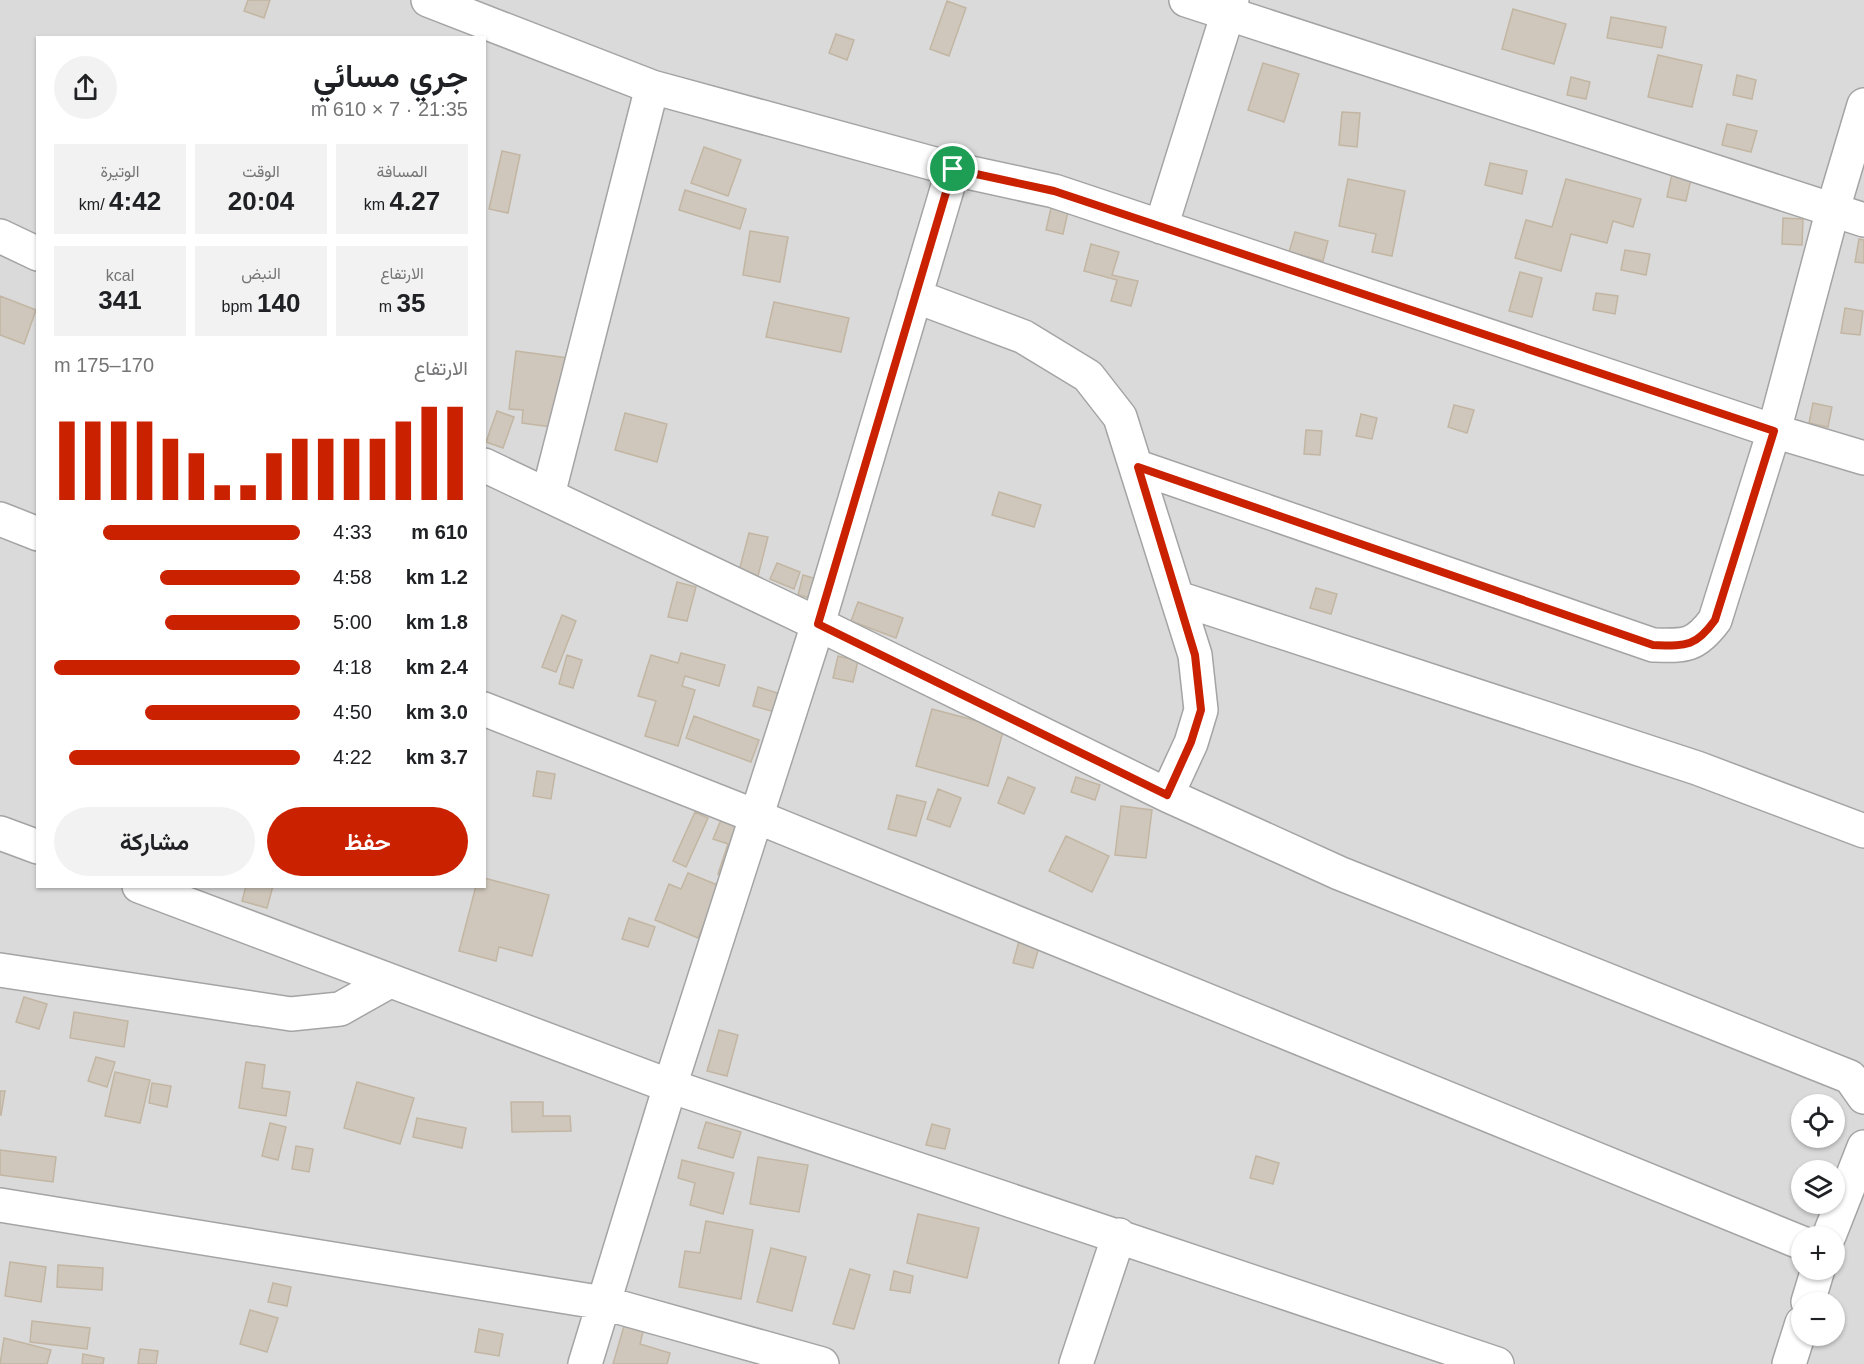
<!DOCTYPE html>
<html lang="ar">
<head>
<meta charset="utf-8">
<style>
	:root { --surface:#fff; --page:#f2f2f2; --text:#202124; --muted:#757577; --accent:#ca2100 }
	body { margin:0; font-family:Arial,Vazirmatn,sans-serif; background:var(--page); color:var(--text); direction:rtl; height:100vh; display:flex; flex-direction:column; font-size:22px; white-space:nowrap }
	* { box-sizing:border-box; margin:0 }
	p { font-size:20px; color:var(--muted) }
	.icon { flex:none; width:33px; height:33px; fill:none; stroke:currentColor; stroke-width:2; stroke-linecap:round; stroke-linejoin:round }
	.map { position:relative; flex:1; overflow:hidden; direction:ltr }
	.side { position:absolute; left:36px; top:36px; width:450px; height:852px; display:flex; flex-direction:column; background:var(--surface); border-radius:0px; box-shadow:0 2px 4px #0004; direction:rtl }
	.side>* { flex:none }
	.controls { position:absolute; left:1791px; top:1094px; display:grid; gap:12px }
	.controls a { display:grid; place-items:center; width:54px; height:54px; border-radius:50%; background:var(--surface); box-shadow:0 2px 4px #0004; font-size:30px }
	.pin { position:absolute; display:grid; place-items:center; width:51px; height:51px; color:#fff; margin:-26px; border:3px solid #fff; border-radius:50%; box-shadow:0 2px 6px #0007 }
	.round { display:grid; place-items:center; flex:none; width:63px; height:63px; border-radius:32px; background:var(--page) }
	.summary { display:flex; align-items:center; justify-content:space-between; height:102px; padding:0 18px }
	h1 { font-size:33px; font-weight:600; line-height:45px }
	.stats { display:grid; grid-template-columns:repeat(3,1fr); gap:9px; height:102px; padding:6px 18px }
	.stats div { display:grid; align-content:center; border-radius:0px; background:var(--page); text-align:center }
	.stats b { font-size:26px; font-weight:600 }
	.stats small { font-size:16px; font-weight:400 }
	.stats p { font-size:16px }
	.chart { height:168px; padding:12px 18px }
	.chart p { display:flex; justify-content:space-between }
	.chart svg { width:100%; height:108px; margin-top:6px; stroke:var(--accent); stroke-width:6 }
	.primary-button { display:flex; gap:12px; margin-top:auto; padding:12px 18px }
	.primary-button a { flex:1; height:69px; border-radius:36px; background:var(--accent); color:#fff; font-size:24px; font-weight:600; line-height:69px; text-align:center }
	.primary-button a+a { background:var(--page); color:var(--text) }
	ul { padding:0 18px; list-style:none; font-size:20px }
	li { display:grid; grid-template-columns:96px 72px 1fr; align-items:center; height:45px }
	li i { height:15px; border-radius:8px; background:var(--accent) }
	.map>svg:first-child { display:block }
	.residential { fill:#dbdada; fill-rule:evenodd }
	.building { fill:#cfc7bb; stroke:#c2b6a3; stroke-width:1.5 }
	.lines { fill:none; stroke-linecap:round; stroke-linejoin:round }
	.minor-casing { stroke:#a4a4a4; stroke-width:36 }
	.minor { stroke:#fff; stroke-width:33 }
	.route-casing { stroke:#fff; stroke-width:12 }
	.route { stroke:#ca2100; stroke-width:8 }
</style>
</head>
<body>
<div class="map">
<svg width="1864" height="1364" viewBox="0 0 1864 1364">
	<rect width="100%" height="100%" fill="#efede2"/>
	<!-- residential -->
	<path class="residential" d="M 0,0 L 1864,0 L 1864,1364 L 0,1364 ZM 38,38 L 484,38 L 484,886 L 38,886 ZM 1802,1104 L 1834,1104 L 1834,1137 L 1802,1137 ZM 1802,1170 L 1834,1170 L 1834,1203 L 1802,1203 ZM 1802,1236 L 1834,1236 L 1834,1269 L 1802,1269 ZM 1802,1302 L 1834,1302 L 1834,1335 L 1802,1335 Z"/>
	<!-- building -->
	<path class="building" d="M 248,0 L 270,0 L 264,18 L 244,11 Z
		M 947,1 L 966,8 L 949,56 L 930,49 Z
		M 1513,9 L 1566,24 L 1554,64 L 1502,49 Z
		M 1611,17 L 1666,27 L 1662,48 L 1607,38 Z
		M 836,34 L 854,40 L 847,60 L 829,53 Z
		M 1658,55 L 1702,65 L 1692,107 L 1648,97 Z
		M 1263,63 L 1299,74 L 1284,122 L 1248,110 Z
		M 1737,75 L 1756,80 L 1752,99 L 1733,95 Z
		M 1571,77 L 1590,82 L 1586,99 L 1567,95 Z
		M 1342,112 L 1360,113 L 1357,147 L 1339,145 Z
		M 1727,124 L 1757,131 L 1751,152 L 1722,145 Z
		M 704,147 L 741,160 L 728,196 L 691,183 Z
		M 502,151 L 520,155 L 508,213 L 489,209 Z
		M 1490,163 L 1527,171 L 1522,194 L 1485,185 Z
		M 1672,174 L 1691,179 L 1686,201 L 1667,197 Z
		M 1348,179 L 1405,191 L 1392,256 L 1372,252 L 1376,234 L 1339,226 Z
		M 1566,179 L 1641,199 L 1633,227 L 1613,221 L 1607,243 L 1571,234 L 1561,271 L 1515,258 L 1526,220 L 1552,227 Z
		M 685,190 L 746,209 L 740,229 L 679,210 Z
		M 1051,208 L 1068,212 L 1063,234 L 1046,230 Z
		M 1783,218 L 1803,219 L 1802,245 L 1782,244 Z
		M 750,231 L 788,237 L 780,282 L 743,275 Z
		M 1295,232 L 1328,241 L 1323,261 L 1289,252 Z
		M 1859,239 L 1864,240 L 1864,263 L 1855,262 Z
		M 1091,244 L 1119,252 L 1112,275 L 1138,281 L 1131,306 L 1111,301 L 1117,280 L 1084,271 Z
		M 1625,250 L 1650,254 L 1646,275 L 1621,270 Z
		M 1520,272 L 1542,278 L 1532,317 L 1509,311 Z
		M 1596,293 L 1618,296 L 1615,314 L 1593,310 Z
		M 0,296 L 36,310 L 24,344 L 0,335 Z
		M 774,302 L 849,318 L 841,352 L 766,337 Z
		M 1845,308 L 1863,311 L 1860,335 L 1841,333 Z
		M 516,351 L 568,358 L 559,428 L 522,423 L 523,410 L 509,409 Z
		M 1813,403 L 1832,407 L 1828,427 L 1809,423 Z
		M 1454,405 L 1474,410 L 1467,433 L 1448,427 Z
		M 497,411 L 514,417 L 503,448 L 486,442 Z
		M 625,413 L 667,424 L 657,462 L 615,450 Z
		M 1361,414 L 1377,418 L 1372,439 L 1356,436 Z
		M 1306,430 L 1322,431 L 1320,455 L 1304,454 Z
		M 999,492 L 1041,505 L 1034,527 L 992,515 Z
		M 749,533 L 768,537 L 758,576 L 739,571 Z
		M 777,563 L 800,572 L 794,589 L 770,579 Z
		M 803,575 L 820,580 L 815,599 L 798,595 Z
		M 677,582 L 696,587 L 687,621 L 668,617 Z
		M 1316,588 L 1337,594 L 1331,614 L 1310,608 Z
		M 858,602 L 903,618 L 896,638 L 851,621 Z
		M 562,615 L 576,621 L 556,672 L 542,667 Z
		M 681,653 L 725,665 L 719,686 L 685,676 L 682,686 L 695,690 L 678,746 L 645,736 L 656,701 L 638,696 L 651,655 L 678,663 Z
		M 567,655 L 582,660 L 573,688 L 559,684 Z
		M 838,656 L 858,661 L 853,682 L 833,678 Z
		M 758,687 L 784,695 L 779,713 L 753,706 Z
		M 932,709 L 1004,728 L 988,786 L 916,766 Z
		M 694,716 L 759,740 L 751,762 L 686,738 Z
		M 537,771 L 555,774 L 551,799 L 533,796 Z
		M 1008,777 L 1035,788 L 1024,814 L 998,803 Z
		M 1076,777 L 1100,785 L 1095,800 L 1071,792 Z
		M 938,789 L 961,798 L 950,827 L 927,819 Z
		M 897,795 L 926,802 L 916,836 L 888,829 Z
		M 1121,806 L 1152,810 L 1146,858 L 1115,855 Z
		M 695,812 L 708,818 L 686,867 L 673,861 Z
		M 721,820 L 746,829 L 729,878 L 718,874 L 728,844 L 713,839 Z
		M 1066,836 L 1109,856 L 1092,892 L 1049,871 Z
		M 688,873 L 720,886 L 698,938 L 655,920 L 669,884 L 681,889 Z
		M 484,878 L 549,895 L 532,956 L 499,947 L 496,961 L 459,951 L 476,886 L 484,886 Z
		M 246,886 L 273,886 L 267,908 L 242,901 Z
		M 629,918 L 655,927 L 648,947 L 622,939 Z
		M 1019,941 L 1039,947 L 1033,968 L 1013,963 Z
		M 24,997 L 47,1004 L 39,1029 L 16,1022 Z
		M 74,1012 L 128,1021 L 124,1047 L 70,1038 Z
		M 719,1030 L 738,1035 L 727,1076 L 707,1071 Z
		M 96,1057 L 115,1062 L 107,1087 L 88,1081 Z
		M 246,1062 L 265,1065 L 262,1088 L 290,1092 L 286,1116 L 239,1108 Z
		M 115,1072 L 150,1080 L 140,1123 L 105,1116 Z
		M 357,1082 L 414,1098 L 400,1144 L 344,1128 Z
		M 152,1083 L 171,1086 L 167,1107 L 149,1103 Z
		M 0,1091 L 5,1091 L 1,1115 L 0,1115 Z
		M 511,1102 L 543,1102 L 543,1116 L 570,1116 L 571,1131 L 512,1132 Z
		M 417,1118 L 466,1128 L 462,1148 L 413,1137 Z
		M 706,1122 L 741,1132 L 733,1158 L 698,1148 Z
		M 270,1123 L 286,1127 L 278,1160 L 262,1156 Z
		M 932,1124 L 950,1129 L 945,1149 L 926,1145 Z
		M 296,1146 L 313,1149 L 309,1172 L 292,1169 Z
		M 0,1150 L 56,1157 L 53,1182 L 0,1175 Z
		M 1256,1156 L 1279,1163 L 1273,1184 L 1250,1178 Z
		M 758,1157 L 808,1165 L 799,1212 L 750,1204 Z
		M 682,1160 L 734,1173 L 723,1214 L 690,1205 L 695,1183 L 678,1178 Z
		M 918,1214 L 979,1228 L 967,1278 L 907,1263 Z
		M 706,1221 L 753,1230 L 741,1299 L 679,1287 L 685,1251 L 700,1253 Z
		M 771,1248 L 806,1257 L 792,1311 L 757,1302 Z
		M 10,1262 L 46,1267 L 41,1302 L 5,1296 Z
		M 58,1265 L 103,1268 L 102,1290 L 57,1287 Z
		M 850,1269 L 870,1275 L 854,1329 L 833,1324 Z
		M 894,1271 L 913,1276 L 910,1293 L 890,1290 Z
		M 273,1283 L 291,1287 L 287,1306 L 268,1302 Z
		M 250,1310 L 278,1318 L 267,1352 L 240,1344 Z
		M 32,1321 L 90,1328 L 87,1349 L 30,1342 Z
		M 624,1326 L 643,1332 L 640,1344 L 670,1353 L 667,1364 L 613,1364 Z
		M 479,1329 L 503,1334 L 499,1356 L 475,1352 Z
		M 4,1338 L 51,1350 L 47,1364 L 0,1364 Z
		M 140,1349 L 158,1351 L 156,1364 L 138,1364 Z
		M 83,1354 L 104,1358 L 103,1364 L 82,1364 Z"/>
	<g class="lines">
		<defs>
			<path id="minor" d="M 428,0 L 652,87 L 953,169 L 1054,191 L 1774,431 L 1864,458
				M 1186,0 L 1864,220
				M 1161,227 L 1232,0
				M 0,236 L 38,254
				M 915,296 L 1024,337 L 1088,376 L 1120,417 L 1195,655 L 1201,710 L 1191,743 L 1167,795
				M 484,465 L 818,624 L 1167,795 L 1339,873 L 1850,1077 L 1864,1097
				M 1138,467 L 1653,645 C 1685,646 1695,647 1715,620 L 1774,431 L 1833,209 L 1864,105
				M 548,495 L 652,87
				M 0,519 L 38,534
				M 1178,598 L 1697,768 L 1864,831
				M 484,709 L 755,816 L 1802,1243
				M 0,833 L 38,847
				M 139,886 L 670,1086 L 1497,1364
				M 0,970 L 291,1014 L 340,1009 L 388,982
				M 0,1205 L 604,1303 L 822,1364
				M 1829,1236 L 1864,1147
				M 1808,1302 L 1818,1269
				M 585,1364 L 670,1086 L 818,624 L 953,169
				M 1076,1364 L 1119,1235
				M 1789,1364 L 1802,1323"/>
		</defs>
		<!-- minor casing -->
		<use href="#minor" class="minor-casing"/>
		<!-- minor -->
		<use href="#minor" class="minor"/>
	</g>
	<g class="lines">
		<defs>
			<path id="route" d="M 953,169 L 1054,191 L 1774,431 L 1715,620 C 1695,648 1685,646 1653,645 L 1138,467 L 1195,655 L 1201,710 L 1191,742 L 1167,795 L 818,624 Z"/>
		</defs>
		<!-- route casing -->
		<use href="#route" class="route-casing"/>
		<!-- route -->
		<use href="#route" class="route"/>
	</g>
</svg>
<div class="controls">
<a><svg class="icon" aria-label="locate" viewBox="0 0 24 24"><circle cx="12" cy="12" r="6"/><path d="M12 2v4M12 18v4M2 12h4M18 12h4"/></svg></a>
<a><svg class="icon" aria-label="layers" viewBox="0 0 24 24"><path d="M12 4l9 5-9 5-9-5zM3 14l9 5 9-5"/></svg></a>
<a>+</a>
<a>−</a>
</div>
<div class="pin" style="left:953px;top:169px;background:#1e9e55"><svg class="icon" aria-label="arrive" viewBox="0 0 24 24"><path d="M6 21V4h12l-3 4 3 4H6"/></svg></div>
<section class="side">
<div class="summary"><div><h1>جري مسائي</h1><p>21:35 · 7 × 610 m</p></div><a class="round"><svg class="icon" aria-label="share" viewBox="0 0 24 24"><path d="M12 15V3M7 8l5-5 5 5M5 13v7h14v-7"/></svg></a></div>
<div class="stats">
<div><p>المسافة</p><b>4.27<small> km</small></b></div>
<div><p>الوقت</p><b>20:04</b></div>
<div><p>الوتيرة</p><b>4:42<small> /km</small></b></div>
</div>
<div class="stats">
<div><p>الارتفاع</p><b>35<small> m</small></b></div>
<div><p>النبض</p><b>140<small> bpm</small></b></div>
<div><p>kcal</p><b>341</b></div>
</div>
<div class="chart"><p><span>الارتفاع</span>170–175 m</p>
<svg viewBox="0 0 160 44" preserveAspectRatio="none"><path d="M5 44V12M15 44V12M25 44V12M35 44V12M45 44V19M55 44V25M65 44V38M75 44V38M85 44V25M95 44V19M105 44V19M115 44V19M125 44V19M135 44V12M145 44V6M155 44V6"/></svg>
</div>
<ul>
<li><b>610 m</b>4:33<i style="width:80%"></i></li>
<li><b>1.2 km</b>4:58<i style="width:57%"></i></li>
<li><b>1.8 km</b>5:00<i style="width:55%"></i></li>
<li><b>2.4 km</b>4:18<i style="width:100%"></i></li>
<li><b>3.0 km</b>4:50<i style="width:63%"></i></li>
<li><b>3.7 km</b>4:22<i style="width:94%"></i></li>
</ul>
<div class="primary-button"><a>حفظ</a><a>مشاركة</a></div>
</section>
</div>
</body>
</html>
